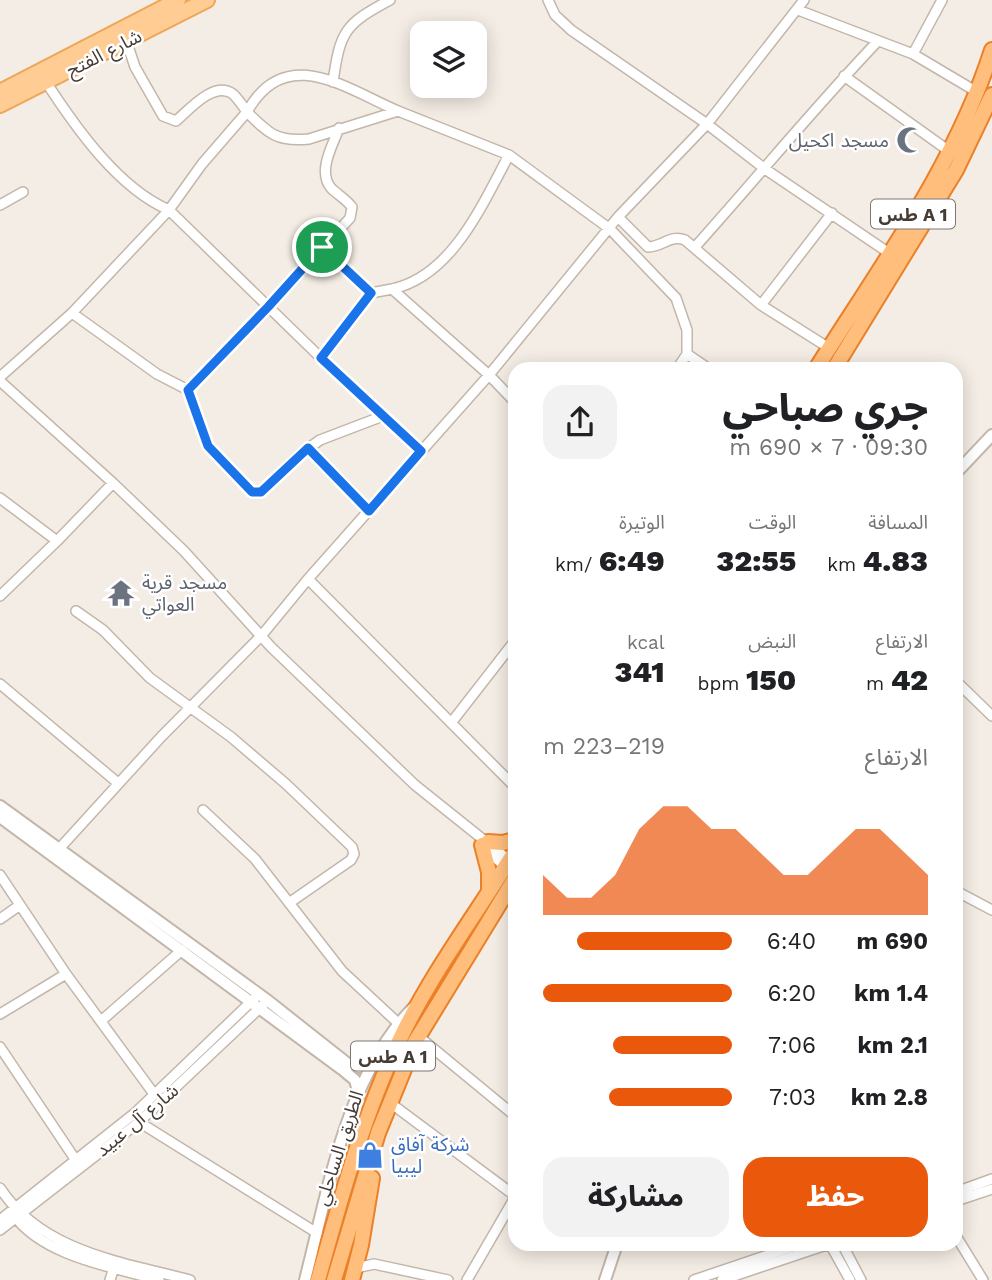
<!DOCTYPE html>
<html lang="ar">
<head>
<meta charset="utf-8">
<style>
	:root { --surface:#fff; --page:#f2f2f2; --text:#202124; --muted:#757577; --accent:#ea580c }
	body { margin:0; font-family:"Work Sans","Noto Sans Arabic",sans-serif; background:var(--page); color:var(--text); direction:rtl; height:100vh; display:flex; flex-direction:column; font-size:26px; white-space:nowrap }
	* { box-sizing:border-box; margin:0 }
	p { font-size:23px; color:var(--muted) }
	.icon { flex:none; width:38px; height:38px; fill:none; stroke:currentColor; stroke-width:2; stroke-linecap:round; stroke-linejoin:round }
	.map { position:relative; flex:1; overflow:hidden; direction:ltr }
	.sheet { position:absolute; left:508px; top:362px; width:455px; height:889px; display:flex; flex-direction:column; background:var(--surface); border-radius:21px; box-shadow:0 4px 18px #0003; direction:rtl }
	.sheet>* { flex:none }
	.controls { position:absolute; left:410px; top:21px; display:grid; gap:14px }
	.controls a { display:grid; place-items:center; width:77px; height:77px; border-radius:14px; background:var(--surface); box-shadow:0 4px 18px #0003; font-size:35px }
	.pin { position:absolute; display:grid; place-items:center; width:60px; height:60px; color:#fff; margin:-30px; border:4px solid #fff; border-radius:50%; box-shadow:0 2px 7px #0007 }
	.round { display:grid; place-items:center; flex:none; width:74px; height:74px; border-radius:21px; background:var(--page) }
	.overview { display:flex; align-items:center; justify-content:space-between; height:119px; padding:0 35px }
	h1 { font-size:38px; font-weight:800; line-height:52px }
	.stats { display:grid; grid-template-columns:repeat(3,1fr); gap:10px; height:119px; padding:7px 35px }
	.stats div { display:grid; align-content:center }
	.stats b { font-size:30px; font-weight:800 }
	.stats small { font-size:19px; font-weight:400 }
	.stats p { font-size:19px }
	.chart { height:196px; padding:14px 35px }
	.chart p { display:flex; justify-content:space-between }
	.chart svg { width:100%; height:126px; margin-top:7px; fill:var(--accent); opacity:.7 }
	.action { display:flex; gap:14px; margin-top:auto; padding:14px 35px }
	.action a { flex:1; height:80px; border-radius:21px; background:var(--accent); color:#fff; font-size:28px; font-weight:800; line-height:80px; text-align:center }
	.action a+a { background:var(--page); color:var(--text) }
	ul { padding:0 35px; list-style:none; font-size:23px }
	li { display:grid; grid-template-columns:112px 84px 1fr; align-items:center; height:52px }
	li i { height:18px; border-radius:9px; background:var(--accent) }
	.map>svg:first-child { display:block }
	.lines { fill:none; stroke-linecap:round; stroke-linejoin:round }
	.minor-casing { stroke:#c3b6aa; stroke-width:12 }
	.tertiary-casing { stroke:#c3b6aa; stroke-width:14 }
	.primary-casing { stroke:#eea659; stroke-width:18 }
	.trunk-casing { stroke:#eb8028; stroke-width:18 }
	.minor { stroke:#fff; stroke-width:9 }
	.tertiary { stroke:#fff; stroke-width:10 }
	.primary { stroke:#ffcd93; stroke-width:14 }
	.trunk { stroke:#ffbe7c; stroke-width:14 }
	.route-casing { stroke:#fff; stroke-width:14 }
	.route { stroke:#1a73e8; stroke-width:9 }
	.labels { text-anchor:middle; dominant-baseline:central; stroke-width:5; stroke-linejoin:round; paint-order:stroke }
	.shield { fill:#fff; stroke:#7e7671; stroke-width:2 }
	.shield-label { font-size:18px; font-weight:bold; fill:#473c34 }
	.street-label { font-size:19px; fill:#473c34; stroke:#fff }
	.worship-label { font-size:19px; fill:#5b616d; stroke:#fff; text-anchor:end }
	.shop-label { font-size:19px; fill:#366cbe; stroke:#fff; text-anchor:start }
</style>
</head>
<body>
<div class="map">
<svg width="992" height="1280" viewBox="0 0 992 1280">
	<rect width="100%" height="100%" fill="#f4ede5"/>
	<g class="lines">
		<defs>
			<path id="minor" d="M 548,0 L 555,15 L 571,30 L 707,124 L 765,169 L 889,253
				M 798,10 L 913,54 L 977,92
				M 125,37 L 135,67 L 163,116 L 176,121 C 189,110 214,80 233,94 C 238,99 243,106 247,112 C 285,43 345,88 398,111
				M 913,54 L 942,0
				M 844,76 L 949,151
				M 46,82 C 76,128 118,188 169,210 L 321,358 L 421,451
				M 333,82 C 340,31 345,24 390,0
				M 0,205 L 23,192
				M 618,217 L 648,247 C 663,247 670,234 685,240 L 761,305 L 829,348
				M 322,247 L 371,293 L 392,289 L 489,375 L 514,401
				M 695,247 C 756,179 814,108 877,42
				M 392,289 C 452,276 482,205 509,155
				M 761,305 L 832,213
				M 72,313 L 157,374 L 188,390 L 208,446 L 252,492 L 261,492 L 299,455 L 320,440 L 383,416
				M 687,354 L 709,369
				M 321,358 L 371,293
				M 0,377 L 72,313 L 169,210 L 202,164 L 247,112 C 269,134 277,142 309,139 L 398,111 L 509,155 L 610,229 L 676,298 L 687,330 L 687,354 L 677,369
				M 0,381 L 113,483 L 184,551 L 271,647 L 415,785 L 510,861
				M 188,390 L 268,308 L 350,218 L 352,207 C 346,199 338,195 331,188 C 317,171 333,145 339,128
				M 308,448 L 369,511
				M 0,498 L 57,541
				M 308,579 L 514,786
				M 0,596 L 57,541 L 113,483
				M 76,611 L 103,630 L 150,678 L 231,737 L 286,784 L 352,847 L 354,854 L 351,860 L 289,903
				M 956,681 L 992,716
				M 0,684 L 118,783
				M 451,723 L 514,642
				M 203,810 L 255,859 L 342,971 L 398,1023
				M 485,848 L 505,867
				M 59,849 L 161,737 L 262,635 L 308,579 L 489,375 L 618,217 L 707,124 L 804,0
				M 0,875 L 66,974 L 154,1094
				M 956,891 L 992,910
				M 0,919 L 20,905
				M 0,1014 L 66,974
				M 101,1021 L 182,950
				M 418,1036 L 514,1115
				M 0,1047 L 75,1159
				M 389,1102 L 514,1195
				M 139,1122 L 317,1233
				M 0,1188 C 42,1252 122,1262 190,1280
				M 956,1192 L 992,1179
				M 956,1201 L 992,1189
				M 13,1214 C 42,1256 112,1267 159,1280
				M 0,1220 L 135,1113 L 255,998
				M 0,1230 L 139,1122 L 264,1004
				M 956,1236 L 983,1280
				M 830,1244 L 850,1280
				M 842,1244 L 861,1280
				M 356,1268 L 374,1264 L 448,1280
				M 110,1280 L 114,1267
				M 467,1280 L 514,1199
				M 694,1280 L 800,1244
				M 722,1280 L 829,1244"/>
			<path id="tertiary" d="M 956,473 L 992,435
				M 0,806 L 267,1000 L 348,1064 L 359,1067 L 373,1062
				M 0,817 L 343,1070 L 355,1080 L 359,1095
				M 305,1280 C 328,1191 346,1076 413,1008
				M 605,1280 L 617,1244"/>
			<path id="primary" d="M 0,92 L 178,0
				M 0,105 L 207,0"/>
			<path id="trunk" d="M 816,369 C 880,267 955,166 992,50
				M 834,369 L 956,170 L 992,95
				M 488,842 L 503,843 L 514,840
				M 482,845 L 489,872 L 489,892
				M 318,1280 C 341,1198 363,1116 400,1039 C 431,974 476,914 514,853
				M 334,1280 L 378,1133 L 415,1042 L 514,880
				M 352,1280 L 361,1245 L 372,1178"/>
		</defs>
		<!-- minor casing -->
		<use href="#minor" class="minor-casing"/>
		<!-- tertiary casing -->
		<use href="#tertiary" class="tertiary-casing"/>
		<!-- primary casing -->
		<use href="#primary" class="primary-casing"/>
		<!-- trunk casing -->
		<use href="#trunk" class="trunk-casing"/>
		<!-- minor -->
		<use href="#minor" class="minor"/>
		<!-- tertiary -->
		<use href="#tertiary" class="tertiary"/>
		<!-- primary -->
		<use href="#primary" class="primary"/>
		<!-- trunk -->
		<use href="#trunk" class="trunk"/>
	</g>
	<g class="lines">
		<defs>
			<path id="route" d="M 322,247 L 371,293 L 321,358 L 421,451 L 369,511 L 308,448 L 261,492 L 252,492 L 208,446 L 188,390 L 268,307 Z"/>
		</defs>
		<!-- route casing -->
		<use href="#route" class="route-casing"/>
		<!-- route -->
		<use href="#route" class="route"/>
	</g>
	<!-- icons -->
	<defs>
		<symbol id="mosque-bare" viewBox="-9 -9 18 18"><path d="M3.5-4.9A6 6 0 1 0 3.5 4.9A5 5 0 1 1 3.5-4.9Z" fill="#6b7280" stroke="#fff" stroke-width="2.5" paint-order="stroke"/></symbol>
		<symbol id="temple-bare" viewBox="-9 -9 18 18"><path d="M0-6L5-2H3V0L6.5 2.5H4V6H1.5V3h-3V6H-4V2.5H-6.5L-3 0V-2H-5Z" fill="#6b7280" stroke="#fff" stroke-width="2.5" paint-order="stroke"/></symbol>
		<symbol id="shop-bare" viewBox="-9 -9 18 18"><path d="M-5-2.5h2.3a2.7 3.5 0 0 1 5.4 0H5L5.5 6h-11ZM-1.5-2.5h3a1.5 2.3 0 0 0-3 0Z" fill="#3f7fe0" stroke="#fff" stroke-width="2.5" paint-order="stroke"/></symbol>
	</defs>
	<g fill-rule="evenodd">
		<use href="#mosque-bare" x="891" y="121" width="38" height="38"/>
		<use href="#temple-bare" x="102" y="574" width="38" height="38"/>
		<use href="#shop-bare" x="351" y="1136" width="38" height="38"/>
	</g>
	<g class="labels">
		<!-- shield labels -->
		<g class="shield">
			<rect x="871" y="199.5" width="84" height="29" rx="5"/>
			<rect x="351" y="1041.5" width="84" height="29" rx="5"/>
		</g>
		<g class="shield-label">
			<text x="913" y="214">طس A 1</text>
			<text x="393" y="1056">طس A 1</text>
		</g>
		<!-- street labels -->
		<g class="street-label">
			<text transform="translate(104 53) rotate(-27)">شارع الفتح</text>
			<text transform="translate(137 1120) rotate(-40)">شارع آل عبيد</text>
			<text transform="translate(339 1148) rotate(-72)">الطريق الساحلي</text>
		</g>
		<!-- worship labels -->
		<g class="worship-label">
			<text x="889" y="140">مسجد اكحيل</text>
			<text x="142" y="582" text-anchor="start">مسجد قرية<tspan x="142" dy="22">العواتي</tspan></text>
		</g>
		<!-- shop labels -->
		<g class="shop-label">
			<text x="391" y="1144">شركة آفاق<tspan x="391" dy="22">ليبيا</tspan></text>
		</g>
	</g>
</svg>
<div class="controls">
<a><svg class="icon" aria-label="layers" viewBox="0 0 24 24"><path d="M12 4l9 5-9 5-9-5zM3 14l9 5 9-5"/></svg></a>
</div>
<div class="pin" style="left:322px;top:247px;background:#1e9e55"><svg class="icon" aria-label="arrive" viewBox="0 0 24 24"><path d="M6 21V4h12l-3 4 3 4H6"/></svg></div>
<section class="sheet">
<div class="overview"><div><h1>جري صباحي</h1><p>09:30 · 7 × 690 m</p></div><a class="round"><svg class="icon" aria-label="share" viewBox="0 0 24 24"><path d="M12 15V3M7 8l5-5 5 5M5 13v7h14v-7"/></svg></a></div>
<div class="stats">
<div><p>المسافة</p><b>4.83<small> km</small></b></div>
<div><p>الوقت</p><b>32:55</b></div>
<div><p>الوتيرة</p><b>6:49<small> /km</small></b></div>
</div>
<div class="stats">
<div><p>الارتفاع</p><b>42<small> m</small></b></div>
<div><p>النبض</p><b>150<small> bpm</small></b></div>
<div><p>kcal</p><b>341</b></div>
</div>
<div class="chart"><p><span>الارتفاع</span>219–223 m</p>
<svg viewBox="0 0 160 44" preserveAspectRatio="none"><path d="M0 44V30L10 38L20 38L30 30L40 14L50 6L60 6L70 14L80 14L90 22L100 30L110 30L120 22L130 14L140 14L150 22L160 30V44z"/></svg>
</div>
<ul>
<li><b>690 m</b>6:40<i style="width:82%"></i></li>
<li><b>1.4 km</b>6:20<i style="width:100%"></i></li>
<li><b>2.1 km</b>7:06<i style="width:63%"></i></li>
<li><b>2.8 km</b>7:03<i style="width:65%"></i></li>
</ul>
<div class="action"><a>حفظ</a><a>مشاركة</a></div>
</section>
</div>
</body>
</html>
